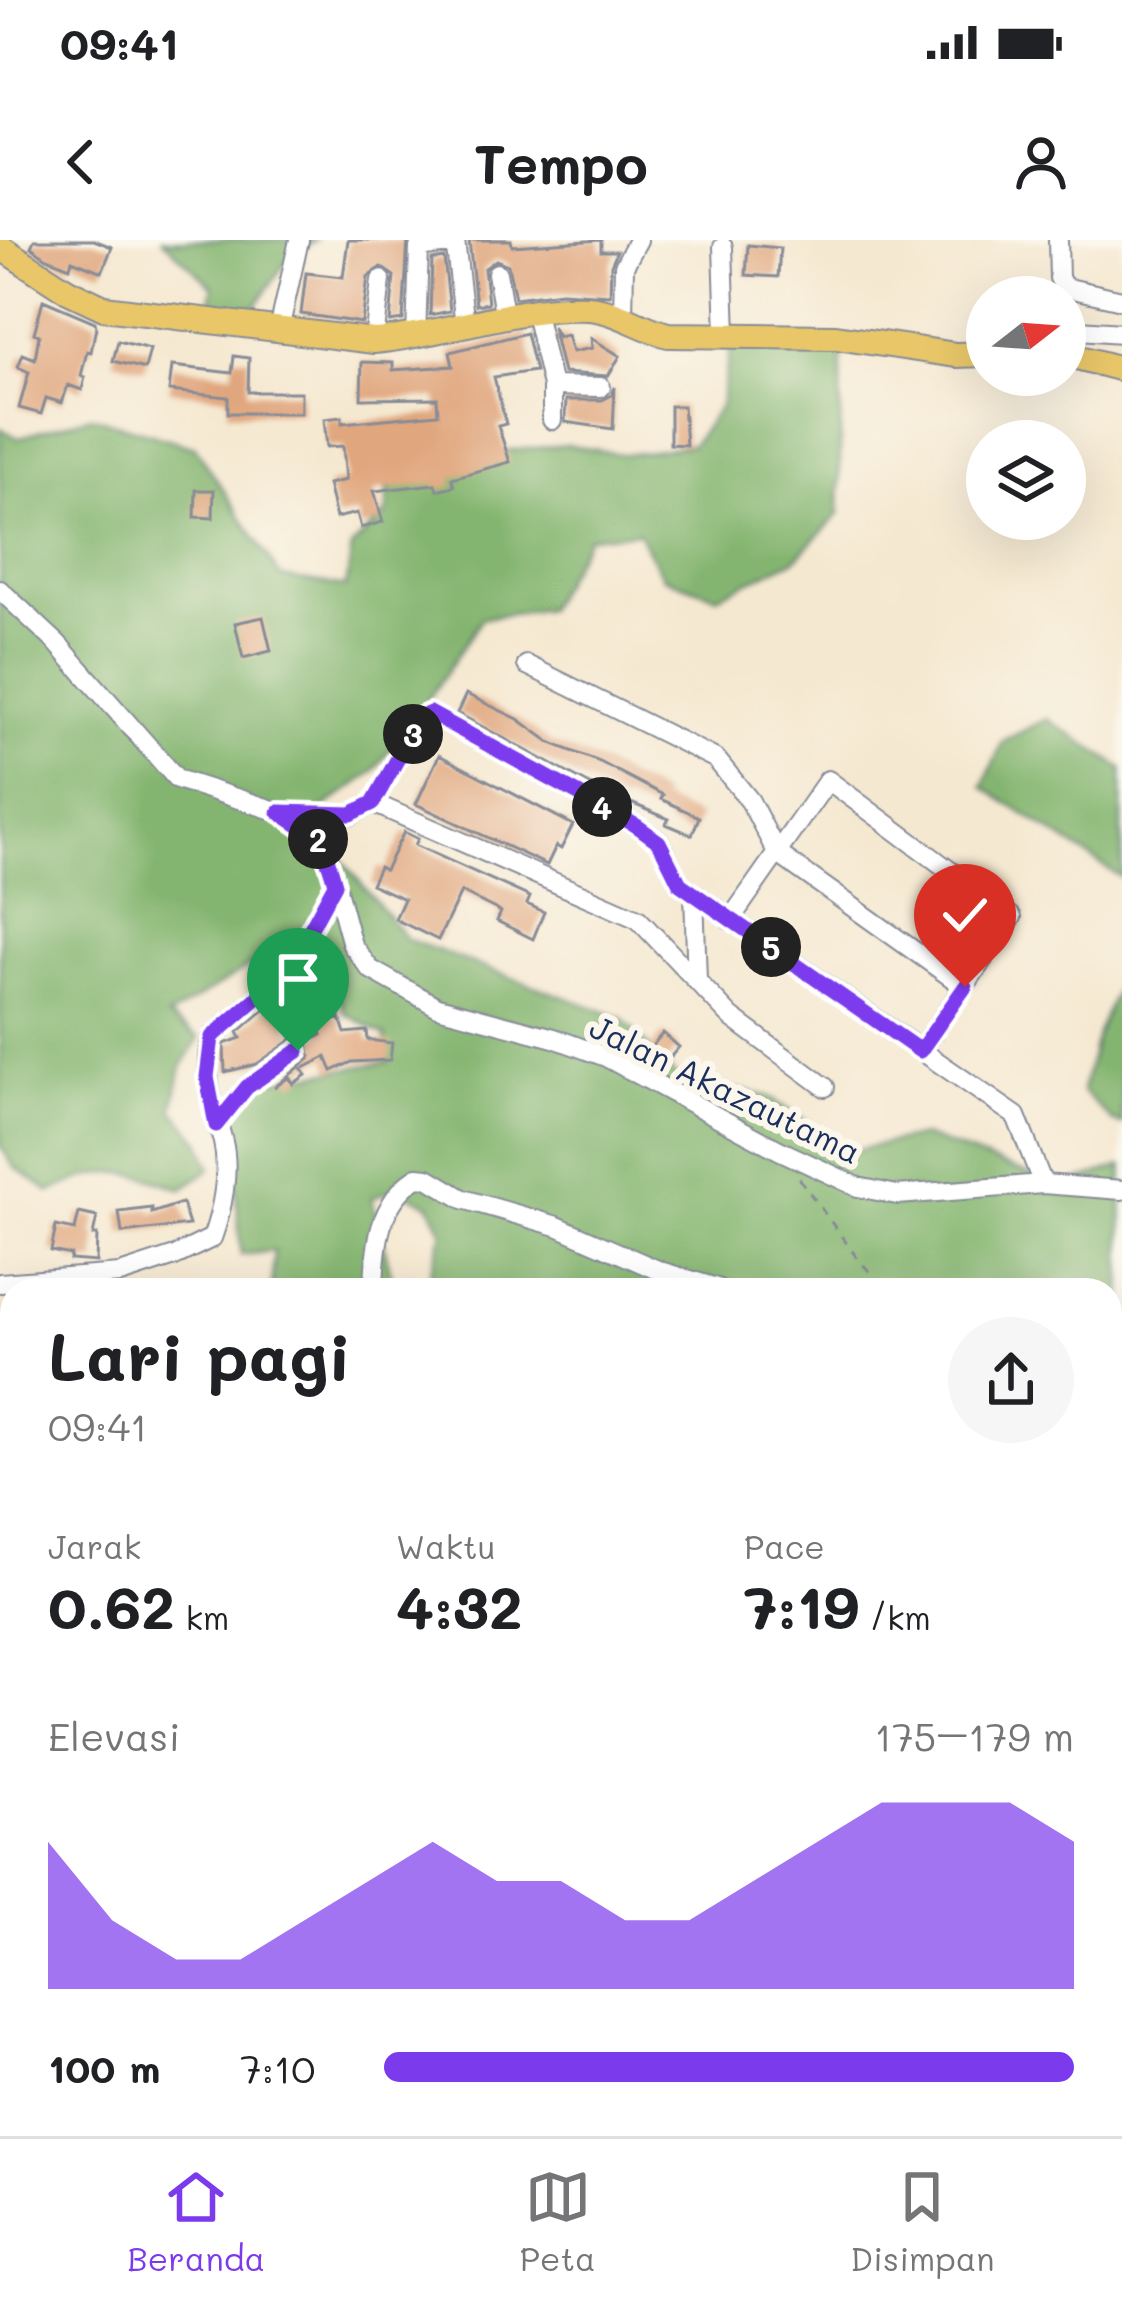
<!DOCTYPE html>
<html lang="id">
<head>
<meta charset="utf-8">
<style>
	:root { --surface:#fff; --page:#f6f6f6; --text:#202124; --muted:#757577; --line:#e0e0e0; --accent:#7c3aed }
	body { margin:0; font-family:Mali,sans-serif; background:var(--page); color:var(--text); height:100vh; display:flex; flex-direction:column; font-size:45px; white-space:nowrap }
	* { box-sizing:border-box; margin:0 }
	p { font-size:39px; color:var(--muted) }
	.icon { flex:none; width:66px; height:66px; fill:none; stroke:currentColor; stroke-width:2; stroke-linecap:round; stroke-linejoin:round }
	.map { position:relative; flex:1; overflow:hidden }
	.side { position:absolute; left:0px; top:1038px; width:1122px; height:858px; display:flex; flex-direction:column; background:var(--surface); border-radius:36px 36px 0 0; box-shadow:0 12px 48px #0002 }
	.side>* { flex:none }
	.needle { width:78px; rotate:73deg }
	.fabs { position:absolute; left:966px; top:36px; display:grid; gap:24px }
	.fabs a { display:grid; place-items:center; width:120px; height:120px; border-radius:50%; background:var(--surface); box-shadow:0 12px 48px #0002; font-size:60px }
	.pin { position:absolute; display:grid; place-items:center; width:102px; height:102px; color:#fff; margin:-123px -51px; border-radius:50% 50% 50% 0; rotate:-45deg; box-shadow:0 0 12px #0007 }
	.pin .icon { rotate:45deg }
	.km { position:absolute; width:60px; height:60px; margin:-30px; border-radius:50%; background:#222; color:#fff; font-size:33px; line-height:60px; text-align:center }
	.round { display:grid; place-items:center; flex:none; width:126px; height:126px; border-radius:63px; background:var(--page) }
	.overview { display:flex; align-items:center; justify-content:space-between; height:204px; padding:0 48px }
	h1 { font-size:66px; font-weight:700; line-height:90px }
	.metrics { display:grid; grid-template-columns:repeat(3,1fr); gap:18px; height:204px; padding:12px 48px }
	.metrics div { display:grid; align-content:center }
	.metrics b { font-size:60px; font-weight:700 }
	.metrics small { font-size:33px; font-weight:400 }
	.metrics p { font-size:33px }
	.chart { height:336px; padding:24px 48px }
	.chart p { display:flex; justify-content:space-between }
	.chart svg { width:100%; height:216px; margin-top:12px; fill:var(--accent); opacity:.7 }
	ul { padding:0 48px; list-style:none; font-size:39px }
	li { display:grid; grid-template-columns:192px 144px 1fr; align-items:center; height:90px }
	li i { height:30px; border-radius:15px; background:var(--accent) }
	.status { display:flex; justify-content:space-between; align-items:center; height:84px; padding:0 60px; background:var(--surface); direction:ltr }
	.status svg { height:33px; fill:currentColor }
	header { display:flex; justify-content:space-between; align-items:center; height:156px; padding:0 48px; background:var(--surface); font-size:54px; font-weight:700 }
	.dock { display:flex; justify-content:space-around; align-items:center; height:168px; border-top:3px solid var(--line); background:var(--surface); font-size:33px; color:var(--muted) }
	.dock a { display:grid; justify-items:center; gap:6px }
	.dock .current { color:var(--accent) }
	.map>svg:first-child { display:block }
	.forest { fill:#84b56f; stroke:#507266; stroke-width:3 }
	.building { fill:#e0a67d }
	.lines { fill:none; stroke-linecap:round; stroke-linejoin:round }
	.minor-casing { stroke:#888c97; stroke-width:22 }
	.major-casing { stroke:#888c97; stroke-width:28 }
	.path { stroke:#888c97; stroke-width:3; stroke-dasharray:9 9; stroke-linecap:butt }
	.minor { stroke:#fff; stroke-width:18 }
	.major { stroke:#e9c769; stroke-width:24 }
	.route-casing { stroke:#fff; stroke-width:24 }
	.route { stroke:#7c3aed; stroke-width:15 }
	.labels { text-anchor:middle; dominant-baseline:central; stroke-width:12; stroke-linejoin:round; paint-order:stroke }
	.street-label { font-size:33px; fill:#1b2f5e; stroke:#fbf7ec }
</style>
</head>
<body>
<div class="status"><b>09:41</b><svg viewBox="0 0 49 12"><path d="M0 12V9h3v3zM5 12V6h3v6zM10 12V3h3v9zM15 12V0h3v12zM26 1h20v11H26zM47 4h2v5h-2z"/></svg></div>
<header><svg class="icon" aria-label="back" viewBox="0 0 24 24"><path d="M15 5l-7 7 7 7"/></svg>Tempo<svg class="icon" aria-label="person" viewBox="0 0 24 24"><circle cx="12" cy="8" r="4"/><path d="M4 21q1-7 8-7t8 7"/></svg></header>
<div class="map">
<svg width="1122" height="1896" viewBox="0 0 1122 1896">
	<rect width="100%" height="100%" fill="#fbf7ec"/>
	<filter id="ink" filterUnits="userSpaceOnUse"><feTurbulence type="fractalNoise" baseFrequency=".00833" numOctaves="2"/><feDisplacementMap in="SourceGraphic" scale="24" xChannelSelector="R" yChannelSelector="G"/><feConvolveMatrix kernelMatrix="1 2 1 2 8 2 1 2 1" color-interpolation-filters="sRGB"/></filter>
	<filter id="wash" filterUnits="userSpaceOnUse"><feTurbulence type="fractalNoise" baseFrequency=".004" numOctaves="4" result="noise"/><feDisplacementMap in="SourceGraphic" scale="48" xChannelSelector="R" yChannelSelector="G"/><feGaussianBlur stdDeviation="2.7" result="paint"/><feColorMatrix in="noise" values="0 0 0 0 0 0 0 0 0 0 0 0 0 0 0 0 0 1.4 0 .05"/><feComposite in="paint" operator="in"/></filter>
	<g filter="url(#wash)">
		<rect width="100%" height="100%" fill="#f5e8d0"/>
		<!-- forest -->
		<path class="forest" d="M 163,0 L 315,0 L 286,22 L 256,66 L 206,80 L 213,47 Z
			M 842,105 L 839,274 L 796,319 L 717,356 L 663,337 L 638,292 L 588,297 L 546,369 L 482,378 L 434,451 L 374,531 L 309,579 L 406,699 L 622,778 L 677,837 L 767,856 L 851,911 L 922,896 L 1061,946 L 1122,926 L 1122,1100 L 1110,1100 L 1110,1050 L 432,1050 L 431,1030 L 443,992 L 430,965 L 396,948 L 372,958 L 395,1050 L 272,1050 L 274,1011 L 241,1015 L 233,911 L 234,864 L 262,842 L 388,822 L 385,796 L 345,773 L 334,742 L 273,711 L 168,777 L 199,798 L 182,826 L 173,869 L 200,901 L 211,928 L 182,949 C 126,928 105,926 50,952 L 14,927 L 0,905 L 0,188 L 18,198 L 91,176 L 195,207 L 281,337 L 346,347 L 352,307 L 387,273 L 388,250 L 480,213 L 568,205 L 626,215 L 692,205 L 720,167 L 731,107 Z
			M 1047,479 L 1122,528 L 1122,638 L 983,547 L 1003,501 Z
			M 1122,735 L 1122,884 L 1113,882 L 1082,851 L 1098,791 Z
			M 1110,1285 L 1122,1291 L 1122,1435 L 1110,1434 Z
			M 1122,1742 L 1122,1840 L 1110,1838 L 1110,1743 Z
			M 561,1884 L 659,1884 L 691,1896 L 567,1896 Z
			M 737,1884 L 873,1884 L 878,1896 L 729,1896 Z"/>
		<g id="blocks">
			<!-- building -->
			<path class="building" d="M 34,0 L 94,0 L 112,7 L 102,32 L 72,20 L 70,27 L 47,18 L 31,7 Z
				M 348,0 L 408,0 L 403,80 L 390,82 L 394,36 L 381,27 L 368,37 L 362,83 L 301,74 L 306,33 L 343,37 Z
				M 469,0 L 511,0 L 512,6 L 601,0 L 601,11 L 617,11 L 611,25 L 610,55 L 561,52 L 515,58 L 508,25 L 496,20 L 484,29 L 488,63 L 476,65 Z
				M 748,5 L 780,8 L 778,37 L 746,35 Z
				M 444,18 L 450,71 L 430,75 L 432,20 Z
				M 43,60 L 95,82 L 96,87 L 91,112 L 87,111 L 81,136 L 85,137 L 82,150 L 68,145 L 62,163 L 46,158 L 41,174 L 19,168 L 29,132 L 18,127 L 23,114 L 35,119 L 39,95 L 34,93 Z
				M 552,86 L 558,97 L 567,95 L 572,112 L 592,108 L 591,98 L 620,116 L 608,136 L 563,133 Z
				M 526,93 L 535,131 L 494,137 L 506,184 L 498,186 L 510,222 L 452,238 L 454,246 L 437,250 L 435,244 L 374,251 L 383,282 L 361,288 L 357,273 L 336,278 L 328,244 L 346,240 L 343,206 L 327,207 L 324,179 L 342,177 L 342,183 L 438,174 L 437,158 L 361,159 L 362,122 L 393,123 L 393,130 L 453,126 L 450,112 Z
				M 118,101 L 150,109 L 145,129 L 113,121 Z
				M 234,116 L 249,118 L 248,152 L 301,152 L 301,173 L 228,173 L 228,157 L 169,151 L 172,126 L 232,133 Z
				M 615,147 L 613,189 L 565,182 L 566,160 L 602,160 L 612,155 Z
				M 670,166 L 683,166 L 686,205 L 670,204 Z
				M 196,250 L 214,250 L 213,278 L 195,277 Z
				M 263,377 L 271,411 L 243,418 L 235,383 Z
				M 466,454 L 518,479 L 551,503 L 600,522 L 663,555 L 661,559 L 699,577 L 692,595 L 666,584 L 669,579 L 624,560 L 623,563 L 457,473 Z
				M 439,515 L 573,585 L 561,609 L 556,606 L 547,625 L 416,564 Z
				M 404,592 L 418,599 L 415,605 L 530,657 L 527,664 L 544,672 L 533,699 L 497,681 L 501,672 L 461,652 L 438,700 L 395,679 L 404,659 L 371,644 L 379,627 L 385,630 Z
				M 322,725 L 335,780 L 340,778 L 345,793 L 367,791 L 368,800 L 392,803 L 390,820 L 352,822 L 332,831 L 326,817 L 302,829 L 306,835 L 293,844 L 289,837 L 274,848 L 310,818 L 308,802 L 322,795 L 314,774 L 286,786 L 293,799 L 257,824 L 225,832 L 224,804 L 241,798 L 238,792 L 291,747 L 307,741 L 304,732 Z
				M 663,793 L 679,807 L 661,828 L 645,814 Z
				M 182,963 L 189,985 L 122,993 L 119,972 L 152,968 L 152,973 Z
				M 79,973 L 97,977 L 93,995 L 97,995 L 96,1022 L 70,1020 L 71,1015 L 51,1011 L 56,986 L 75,990 Z"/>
		</g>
	</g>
	<g filter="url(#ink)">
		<use href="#blocks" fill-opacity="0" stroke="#888c97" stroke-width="3"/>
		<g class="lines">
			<defs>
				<path id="minor" d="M 455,0 L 465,86
					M 1058,0 L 1059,38 L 1064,47 L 1122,60
					M 723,7 L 726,95
					M 497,33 L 505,79
					M 535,73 L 552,146 L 552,180
					M 623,76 L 624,26 L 638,0
					M 1065,89 L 1122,93
					M 279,90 L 299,0
					M 416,97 L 419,8 L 455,3
					M 374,101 L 381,40
					M 552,146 L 601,147
					M 0,350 L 57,403 L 177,539 L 279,572 L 314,594 L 326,609 L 352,705 L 370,729 L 438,767 L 554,798 L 606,817 L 779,910 L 858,947 L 897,955 L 1043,944 L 1122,950
					M 527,425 L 716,519 L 750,561 L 777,613 L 965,747
					M 373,563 L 638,679 L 731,777 L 825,847
					M 283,573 L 351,575 L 373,563 L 421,477 L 430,473 L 637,586 L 659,601 L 680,644 L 1016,876 L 1043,944
					M 694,654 L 697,741
					M 730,680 L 828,540 L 1012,677 L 920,811
					M 216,885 L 247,847 L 298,811
					M 0,1043 L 120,1034 L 175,1016 L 212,998 C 222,971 230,931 223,902 C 214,867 201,834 212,797 L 287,732 L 335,644
					M 374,1050 C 375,1007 378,963 417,937 L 428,938 L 463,959 L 557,986 L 660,1031 L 717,1048
					M 0,1280 L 12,1285
					M 1110,1523 L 1122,1523"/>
				<path id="major" d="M 0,7 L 68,51 L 104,68 L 374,101 C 444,95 517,65 588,68 C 617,70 640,88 668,95 L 836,97 L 956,115 L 987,114
					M 1065,114 L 1122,129"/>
			</defs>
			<!-- minor casing -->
			<use href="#minor" class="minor-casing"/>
			<!-- major casing -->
			<use href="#major" class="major-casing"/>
			<!-- path -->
			<path class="path" d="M 799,938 L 858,1019 L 887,1050
				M 1110,1171 L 1122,1173"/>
			<!-- minor -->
			<use href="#minor" class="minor"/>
			<!-- major -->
			<use href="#major" class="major"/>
		</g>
	</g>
	<g class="lines" filter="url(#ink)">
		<defs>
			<path id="route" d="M 298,811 L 247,847 L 216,885 L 207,837 L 212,797 L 287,732 L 335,644 C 324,601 316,596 279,572 L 351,574 L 373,563 L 421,477 L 430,473 L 637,586 L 659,602 L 680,644 L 920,811 L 965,747"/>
		</defs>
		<!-- route casing -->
		<use href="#route" class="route-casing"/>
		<!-- route -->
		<use href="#route" class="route"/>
	</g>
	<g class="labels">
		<!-- street labels -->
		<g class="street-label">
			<text transform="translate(726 848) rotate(26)">Jalan Akazautama</text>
		</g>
	</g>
</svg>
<div class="fabs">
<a><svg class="needle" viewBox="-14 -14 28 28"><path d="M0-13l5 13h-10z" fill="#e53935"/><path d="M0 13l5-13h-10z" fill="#757577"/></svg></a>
<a><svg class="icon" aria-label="layers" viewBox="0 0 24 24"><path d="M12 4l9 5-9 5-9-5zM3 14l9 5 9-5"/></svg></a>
</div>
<div class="pin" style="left:298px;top:811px;background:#1e9e55"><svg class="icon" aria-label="arrive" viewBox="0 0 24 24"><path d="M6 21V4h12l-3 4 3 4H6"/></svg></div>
<div class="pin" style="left:965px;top:747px;background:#d93025"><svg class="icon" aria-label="check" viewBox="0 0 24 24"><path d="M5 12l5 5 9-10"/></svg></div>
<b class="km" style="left:318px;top:599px">2</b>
<b class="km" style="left:413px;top:494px">3</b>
<b class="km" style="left:602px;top:567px">4</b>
<b class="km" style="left:771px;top:707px">5</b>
<section class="side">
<div class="overview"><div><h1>Lari pagi</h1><p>09:41</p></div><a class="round"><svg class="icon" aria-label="share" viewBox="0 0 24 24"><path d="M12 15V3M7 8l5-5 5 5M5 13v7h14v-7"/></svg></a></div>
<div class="metrics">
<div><p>Jarak</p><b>0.62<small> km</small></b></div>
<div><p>Waktu</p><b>4:32</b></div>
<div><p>Pace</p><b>7:19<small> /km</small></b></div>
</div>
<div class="chart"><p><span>Elevasi</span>175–179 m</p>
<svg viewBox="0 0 160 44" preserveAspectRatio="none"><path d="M0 44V14L10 30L20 38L30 38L40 30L50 22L60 14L70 22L80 22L90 30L100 30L110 22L120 14L130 6L140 6L150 6L160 14V44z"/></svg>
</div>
<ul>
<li><b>100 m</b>7:10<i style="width:100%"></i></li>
</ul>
</section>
</div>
<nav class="dock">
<a class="current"><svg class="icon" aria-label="home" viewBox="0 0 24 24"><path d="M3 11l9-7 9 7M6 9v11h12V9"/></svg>Beranda</a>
<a><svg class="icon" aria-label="map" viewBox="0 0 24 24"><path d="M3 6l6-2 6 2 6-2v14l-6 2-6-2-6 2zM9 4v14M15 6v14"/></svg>Peta</a>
<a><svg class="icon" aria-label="saved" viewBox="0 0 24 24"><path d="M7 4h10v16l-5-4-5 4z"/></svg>Disimpan</a>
</nav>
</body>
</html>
